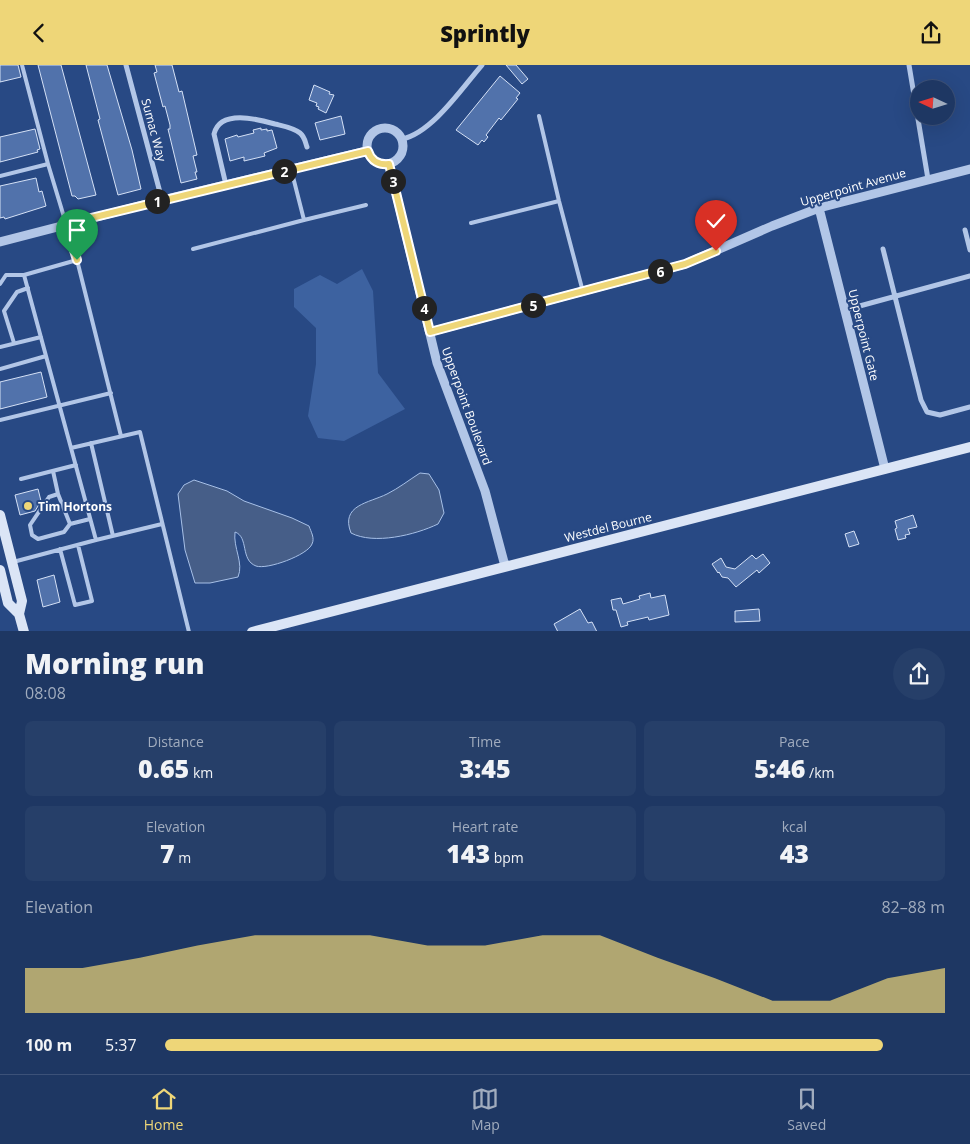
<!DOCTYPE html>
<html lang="en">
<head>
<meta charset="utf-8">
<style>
	:root { --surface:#1e3763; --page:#263f69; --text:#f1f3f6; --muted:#a1acbe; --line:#3c5178; --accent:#eed678 }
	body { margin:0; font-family:"Open Sans",sans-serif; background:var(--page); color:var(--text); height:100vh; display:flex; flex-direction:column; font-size:19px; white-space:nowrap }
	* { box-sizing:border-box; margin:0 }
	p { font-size:16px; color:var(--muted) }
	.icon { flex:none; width:28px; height:28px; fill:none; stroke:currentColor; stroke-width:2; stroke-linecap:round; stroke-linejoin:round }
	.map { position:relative; height:566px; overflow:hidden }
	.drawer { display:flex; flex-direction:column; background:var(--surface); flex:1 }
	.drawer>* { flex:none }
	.needle { width:32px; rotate:274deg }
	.tools { position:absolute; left:910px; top:15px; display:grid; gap:10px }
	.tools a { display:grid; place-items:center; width:45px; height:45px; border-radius:50%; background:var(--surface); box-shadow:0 5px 20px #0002,0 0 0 1px var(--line); font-size:25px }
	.pin { position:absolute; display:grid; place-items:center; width:42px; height:42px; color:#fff; margin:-51px -21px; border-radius:50% 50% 50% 0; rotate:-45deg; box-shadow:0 0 5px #0007 }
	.pin .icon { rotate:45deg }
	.km { position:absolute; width:25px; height:25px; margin:-12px; border-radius:50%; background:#222; color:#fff; font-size:14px; line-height:25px; text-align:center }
	.round { display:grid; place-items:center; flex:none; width:52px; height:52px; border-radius:26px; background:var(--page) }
	.headline { display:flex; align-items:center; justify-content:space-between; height:85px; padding:0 25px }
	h1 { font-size:28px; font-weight:800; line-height:38px }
	.figures { display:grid; grid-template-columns:repeat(3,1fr); gap:8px; height:85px; padding:5px 25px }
	.figures div { display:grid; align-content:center; border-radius:8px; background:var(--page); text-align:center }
	.figures b { font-size:25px; font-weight:800 }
	.figures small { font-size:14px; font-weight:400 }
	.figures p { font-size:14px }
	.chart { height:140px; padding:10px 25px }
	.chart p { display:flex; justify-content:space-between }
	.chart svg { width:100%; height:90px; margin-top:5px; fill:var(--accent); opacity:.7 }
	ul { padding:0 25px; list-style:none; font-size:16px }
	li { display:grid; grid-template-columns:80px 60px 1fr; align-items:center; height:38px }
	li i { height:12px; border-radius:6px; background:var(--accent) }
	header { display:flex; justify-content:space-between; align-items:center; height:65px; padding:0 25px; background:var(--accent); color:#111; font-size:22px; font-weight:800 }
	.dock { display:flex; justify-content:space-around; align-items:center; height:70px; border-top:1px solid var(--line); background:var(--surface); font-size:14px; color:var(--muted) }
	.dock a { display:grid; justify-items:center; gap:2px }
	.dock .active { color:var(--accent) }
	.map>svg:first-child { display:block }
	.green { fill:#3d62a0 }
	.water { fill:#465e88; stroke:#a7c0e7 }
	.building { fill:#5172ab; stroke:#d5e1f6 }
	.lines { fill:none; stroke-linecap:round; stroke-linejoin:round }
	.service { stroke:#b2c6e7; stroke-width:4 }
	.minor { stroke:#b2c6e7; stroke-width:5 }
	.tertiary { stroke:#b2c6e7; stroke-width:9 }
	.secondary { stroke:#dbe5f6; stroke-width:10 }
	.route-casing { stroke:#fff; stroke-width:10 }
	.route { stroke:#eed678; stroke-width:6 }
	.poi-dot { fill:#eed678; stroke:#284984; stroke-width:2 }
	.labels { text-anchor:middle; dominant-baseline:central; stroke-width:4; stroke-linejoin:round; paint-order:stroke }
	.street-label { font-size:12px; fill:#fff; stroke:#284984 }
	.poi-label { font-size:12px; font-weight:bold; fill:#fff; stroke:#284984; text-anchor:start }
</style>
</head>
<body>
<header><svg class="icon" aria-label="back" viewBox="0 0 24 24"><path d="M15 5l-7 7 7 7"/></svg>Sprintly<svg class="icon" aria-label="share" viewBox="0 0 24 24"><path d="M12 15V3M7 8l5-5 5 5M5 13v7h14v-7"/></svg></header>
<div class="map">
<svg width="970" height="567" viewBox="0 0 970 567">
	<rect width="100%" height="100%" fill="#284984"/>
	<!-- green -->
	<path class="green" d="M 362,204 L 373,226 L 378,308 L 405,344 L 344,376 L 318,373 L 308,351 L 316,299 L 316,263 L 294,242 L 294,224 L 320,210 L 337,219 Z"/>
	<!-- water -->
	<path class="water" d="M 420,408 L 429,409 L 439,425 L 444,448 L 438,459 C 415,470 374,480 351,468 C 340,440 369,438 387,429 C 399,423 409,415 420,408 Z
		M 194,415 L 227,426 L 244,436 L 292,453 L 309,461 C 311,467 315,473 312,479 C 308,490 267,505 256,501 C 240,495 249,472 235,467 C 233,483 244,498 238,512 L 210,518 L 195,518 L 185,485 L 178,429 L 184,420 Z"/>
	<!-- building -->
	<path class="building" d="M 0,0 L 18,0 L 21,12 L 0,17 Z
		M 38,0 L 61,0 L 96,130 L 78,134 L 75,131 L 72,131 Z
		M 86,0 L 107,0 L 132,85 L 141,124 L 118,130 L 98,55 L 100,54 Z
		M 155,0 L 172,0 L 179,27 L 182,26 L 197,90 L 193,91 L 197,107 L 195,107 L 197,114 L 181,118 L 168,64 L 170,64 L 170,60 L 165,41 L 163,42 L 154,8 L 157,7 Z
		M 506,0 L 516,0 L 528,14 L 522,19 Z
		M 500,11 L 520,28 L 516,33 L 518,34 L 501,55 L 499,53 L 486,70 L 488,72 L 484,77 L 482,75 L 478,80 L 456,65 Z
		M 314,20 L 330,27 L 329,29 L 334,30 L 326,48 L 318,44 L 319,42 L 316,41 L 317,38 L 309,35 Z
		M 341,51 L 345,69 L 320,75 L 315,58 Z
		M 261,63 L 261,65 L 267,64 L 267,66 L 272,65 L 277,83 L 264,88 L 265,91 L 244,96 L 244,92 L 230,96 L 225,74 L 237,70 L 238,72 L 254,68 L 253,65 Z
		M 35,64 L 40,84 L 37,85 L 38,87 L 0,97 L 0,72 Z
		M 36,113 L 39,127 L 42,126 L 46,141 L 5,154 L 4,152 L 0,153 L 0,121 Z
		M 41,307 L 47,332 L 0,344 L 0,317 Z
		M 38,424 L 41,436 L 35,446 L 20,450 L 15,430 Z
		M 913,450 L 917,462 L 908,464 L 910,469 L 905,470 L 906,473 L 898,475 L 895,464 L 897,463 L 895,456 Z
		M 854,466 L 859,479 L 849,482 L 845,469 Z
		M 763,489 L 770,498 L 759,508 L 757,505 L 736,522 L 728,513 L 722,512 L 719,507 L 718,508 L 712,499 L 721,493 L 726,502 L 735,504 L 752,490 L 756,494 Z
		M 54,510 L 60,537 L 43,542 L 37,515 Z
		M 650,528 L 651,533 L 665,530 L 669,550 L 649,555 L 648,552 L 627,557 L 628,560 L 621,562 L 616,545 L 613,545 L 611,535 L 621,533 L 623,539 L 640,534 L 639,531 Z
		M 580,544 L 588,558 L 592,557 L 597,567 L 558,567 L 554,559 Z
		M 759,544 L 760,556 L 735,557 L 735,546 Z"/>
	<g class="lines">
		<!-- service -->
		<path class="service" d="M 539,51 L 559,136 L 583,227
			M 291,104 L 304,155 L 366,140
			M 0,111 L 48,99
			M 471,158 L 559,136
			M 193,184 L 304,155
			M 77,195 L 121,371
			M 0,219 L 6,210 L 24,210
			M 14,278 L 4,246 L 17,227 L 28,223
			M 0,282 L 41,272
			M 0,304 L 46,291
			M 0,355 L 111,328
			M 91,378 L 113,471
			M 71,383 L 140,367 L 189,567
			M 53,406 L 58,429 L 70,459
			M 21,414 L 76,400
			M 58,429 L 49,432 L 30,460 L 32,470 L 38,474 L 64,467 L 70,459 L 90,454
			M 96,475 L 162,459
			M 60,484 L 75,540 L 92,536 L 78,480
			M 13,497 L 96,475 L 24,210 L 77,195 L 48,99 L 22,0"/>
		<!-- minor -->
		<path class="minor" d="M 126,0 L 162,135
			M 909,0 L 928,114
			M 402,74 C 432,68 462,23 482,0
			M 226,120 L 214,69 C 220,44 257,54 275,59 C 283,61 294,63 300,68 C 305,72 305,77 307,82
			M 965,165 L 970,185
			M 883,184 L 921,335 L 927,347 L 940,350 L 970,342
			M 845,245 L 970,211"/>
		<!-- tertiary -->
		<path class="tertiary" d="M367 81a18 18 0 1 1 36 0a18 18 0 1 1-36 0Z
			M 389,99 L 437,298 L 485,426 L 505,501
			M 819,143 L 885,404
			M 0,177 L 162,135 L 367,86
			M 430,267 L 685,199 L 772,161 L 819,143 L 970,104"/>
		<!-- secondary -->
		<path class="secondary" d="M 0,450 L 22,536 L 19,549
			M 0,505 L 8,538 L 19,549 L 24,567
			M 252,567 L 970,382"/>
	</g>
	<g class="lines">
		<defs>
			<path id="route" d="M 77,195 L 66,159 L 368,86 C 371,96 379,100 389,99 L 430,267 L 685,199 L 716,186"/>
		</defs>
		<!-- route casing -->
		<use href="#route" class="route-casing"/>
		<!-- route -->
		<use href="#route" class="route"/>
	</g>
	<!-- markers -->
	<circle class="poi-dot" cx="28" cy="441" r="5"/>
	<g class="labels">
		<!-- street labels -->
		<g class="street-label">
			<text transform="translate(154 65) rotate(75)">Sumac Way</text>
			<text transform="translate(853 122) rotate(-16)">Upperpoint Avenue</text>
			<text transform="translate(864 270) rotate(76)">Upperpoint Gate</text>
			<text transform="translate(467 341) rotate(70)">Upperpoint Boulevard</text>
			<text transform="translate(608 462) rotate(-14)">Westdel Bourne</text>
		</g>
		<!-- poi labels -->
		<g class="poi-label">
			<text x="38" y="441">Tim Hortons</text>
		</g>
	</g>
</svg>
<div class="tools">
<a><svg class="needle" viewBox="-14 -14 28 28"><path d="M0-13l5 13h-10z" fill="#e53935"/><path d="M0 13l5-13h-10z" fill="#a1acbe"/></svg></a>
</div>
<div class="pin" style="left:77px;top:195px;background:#1e9e55"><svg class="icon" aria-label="arrive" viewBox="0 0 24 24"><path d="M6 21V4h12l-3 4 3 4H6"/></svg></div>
<div class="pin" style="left:716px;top:186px;background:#d93025"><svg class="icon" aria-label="check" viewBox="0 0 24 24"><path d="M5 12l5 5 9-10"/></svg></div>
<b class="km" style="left:157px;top:136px">1</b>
<b class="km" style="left:284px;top:106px">2</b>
<b class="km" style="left:393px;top:116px">3</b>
<b class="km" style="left:424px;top:243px">4</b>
<b class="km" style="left:533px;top:240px">5</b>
<b class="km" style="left:660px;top:206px">6</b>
</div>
<section class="drawer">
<div class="headline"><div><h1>Morning run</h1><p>08:08</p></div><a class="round"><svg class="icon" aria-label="share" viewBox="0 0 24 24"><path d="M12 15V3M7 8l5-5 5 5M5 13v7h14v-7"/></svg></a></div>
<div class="figures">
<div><p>Distance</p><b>0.65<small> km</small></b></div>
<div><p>Time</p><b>3:45</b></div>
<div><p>Pace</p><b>5:46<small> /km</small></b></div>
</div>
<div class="figures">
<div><p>Elevation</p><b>7<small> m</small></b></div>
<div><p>Heart rate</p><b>143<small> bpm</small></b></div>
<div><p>kcal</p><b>43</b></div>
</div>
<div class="chart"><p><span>Elevation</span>82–88 m</p>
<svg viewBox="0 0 160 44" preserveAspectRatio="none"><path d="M0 44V22L10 22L20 17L30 11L40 6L50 6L60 6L70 11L80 11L90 6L100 6L110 17L120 27L130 38L140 38L150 27L160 22V44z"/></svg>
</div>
<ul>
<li><b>100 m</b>5:37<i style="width:92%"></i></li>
</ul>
</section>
<nav class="dock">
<a class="active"><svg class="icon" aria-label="home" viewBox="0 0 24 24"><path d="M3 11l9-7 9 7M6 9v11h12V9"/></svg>Home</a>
<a><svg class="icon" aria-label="map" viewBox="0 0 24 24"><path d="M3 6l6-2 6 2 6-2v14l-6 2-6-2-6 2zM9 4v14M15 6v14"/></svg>Map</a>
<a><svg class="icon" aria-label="saved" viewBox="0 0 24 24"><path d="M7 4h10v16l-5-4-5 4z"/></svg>Saved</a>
</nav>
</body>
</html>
